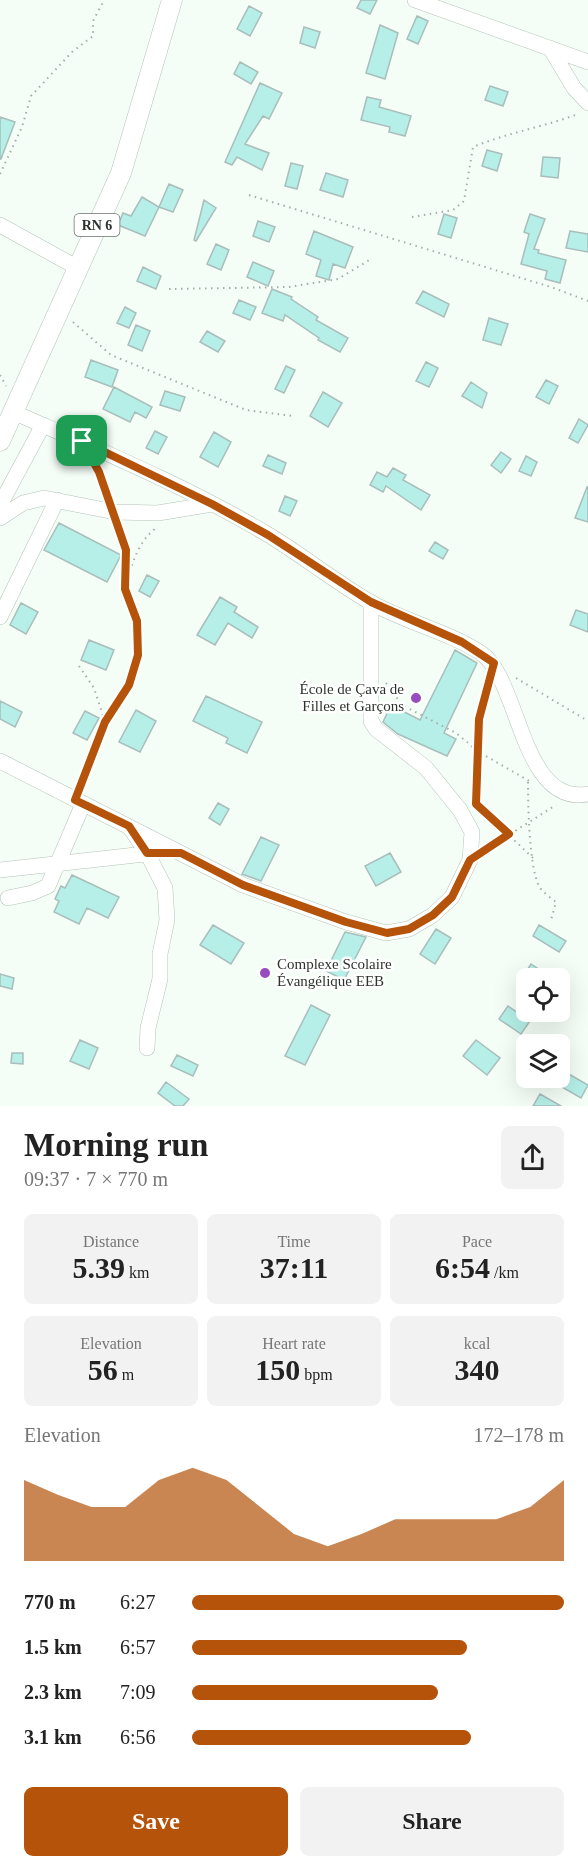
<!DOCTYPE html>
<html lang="en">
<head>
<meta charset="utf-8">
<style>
	:root { --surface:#fff; --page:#f2f2f2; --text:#222; --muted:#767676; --accent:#b45309 }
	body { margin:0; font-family:Georgia,serif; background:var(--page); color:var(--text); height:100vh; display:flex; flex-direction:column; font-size:22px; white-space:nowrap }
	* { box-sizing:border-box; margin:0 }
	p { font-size:20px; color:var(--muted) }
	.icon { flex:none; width:33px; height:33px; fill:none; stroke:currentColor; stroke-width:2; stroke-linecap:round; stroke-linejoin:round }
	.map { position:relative; height:1106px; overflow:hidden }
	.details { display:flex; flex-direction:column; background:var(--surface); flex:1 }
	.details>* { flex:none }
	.fabs { position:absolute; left:516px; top:968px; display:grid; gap:12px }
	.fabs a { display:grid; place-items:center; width:54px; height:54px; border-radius:9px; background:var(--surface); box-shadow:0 6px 24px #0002; font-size:30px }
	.pin { position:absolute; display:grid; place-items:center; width:51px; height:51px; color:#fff; margin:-26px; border-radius:12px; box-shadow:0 3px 9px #0006 }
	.round { display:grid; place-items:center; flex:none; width:63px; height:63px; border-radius:9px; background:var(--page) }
	.overview { display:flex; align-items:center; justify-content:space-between; height:102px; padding:0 24px }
	h1 { font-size:33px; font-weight:800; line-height:45px }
	.figures { display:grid; grid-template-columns:repeat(3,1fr); gap:9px; height:102px; padding:6px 24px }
	.figures div { display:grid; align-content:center; border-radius:9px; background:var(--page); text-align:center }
	.figures b { font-size:30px; font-weight:800 }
	.figures small { font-size:16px; font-weight:400 }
	.figures p { font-size:16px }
	.chart { height:168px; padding:12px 24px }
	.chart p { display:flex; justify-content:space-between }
	.chart svg { width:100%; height:108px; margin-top:6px; fill:var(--accent); opacity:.7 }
	.cta { display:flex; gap:12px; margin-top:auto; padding:12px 24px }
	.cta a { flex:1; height:69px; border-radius:9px; background:var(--accent); color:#fff; font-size:24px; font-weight:800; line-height:69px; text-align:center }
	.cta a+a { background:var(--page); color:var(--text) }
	ul { padding:0 24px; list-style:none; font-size:20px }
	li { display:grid; grid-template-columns:96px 72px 1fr; align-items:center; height:45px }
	li i { height:15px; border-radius:8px; background:var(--accent) }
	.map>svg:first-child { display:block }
	.building { fill:#b5efe7; stroke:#a9bebb; stroke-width:1.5 }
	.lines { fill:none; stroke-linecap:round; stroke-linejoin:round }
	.minor-casing { stroke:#b4c4b8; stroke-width:16 }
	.major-casing { stroke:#b4c4b8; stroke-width:21 }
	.path { stroke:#a5ada7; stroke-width:2; stroke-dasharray:1.5 4.5; stroke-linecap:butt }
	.minor { stroke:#fff; stroke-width:15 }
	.major { stroke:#fff; stroke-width:20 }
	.route-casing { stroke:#fff; stroke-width:12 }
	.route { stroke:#b45309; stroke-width:8 }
	.poi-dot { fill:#994cbd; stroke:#fff; stroke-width:2 }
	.labels { text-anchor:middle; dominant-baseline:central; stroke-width:5; stroke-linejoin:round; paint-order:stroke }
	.shield { fill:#fff; stroke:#6b706d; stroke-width:1.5 }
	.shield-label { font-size:14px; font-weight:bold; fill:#2c332e }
	.poi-label { font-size:15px; fill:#2c332e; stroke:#fff; text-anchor:end }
</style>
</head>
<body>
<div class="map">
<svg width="588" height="1106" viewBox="0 0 588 1106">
	<rect width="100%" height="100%" fill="#f4fef7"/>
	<!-- building -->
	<path class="building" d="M 361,0 L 377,0 L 370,14 L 357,8 Z
		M 249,6 L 262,13 L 250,36 L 237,29 Z
		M 417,16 L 428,21 L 418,44 L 407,39 Z
		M 380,25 L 398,33 L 385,79 L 366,73 Z
		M 304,27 L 320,32 L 315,48 L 300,43 Z
		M 240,62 L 258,72 L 251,84 L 234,74 Z
		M 260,83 L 282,93 L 269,119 L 263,116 L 245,144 L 269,153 L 262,170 L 237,157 L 232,165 L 225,162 Z
		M 490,86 L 508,92 L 503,106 L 485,100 Z
		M 367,97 L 381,100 L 379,107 L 411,116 L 405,136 L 389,132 L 390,127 L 361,120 Z
		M 0,117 L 15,122 L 1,159 L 0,159 Z
		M 487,150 L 502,154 L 497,171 L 482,166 Z
		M 543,157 L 560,158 L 558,178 L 541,176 Z
		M 291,163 L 303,166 L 297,189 L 285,186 Z
		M 326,173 L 348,180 L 343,197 L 320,190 Z
		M 169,184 L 183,190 L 173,212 L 159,207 Z
		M 142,197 L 159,207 L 145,236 L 118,225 L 123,213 L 131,216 Z
		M 204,200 L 216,208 L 196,241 L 194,240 Z
		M 444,214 L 457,218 L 451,238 L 438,234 Z
		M 530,214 L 545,219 L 534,249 L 539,250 L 538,253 L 566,260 L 560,283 L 545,279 L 547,271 L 521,264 L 529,234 L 524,232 Z
		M 258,221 L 275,227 L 269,242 L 253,236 Z
		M 314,231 L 353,247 L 345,268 L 333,264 L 329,280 L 316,276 L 321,260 L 306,254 Z
		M 570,231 L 588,234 L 588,252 L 566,248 Z
		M 216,244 L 229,250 L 221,270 L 207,264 Z
		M 253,262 L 274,271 L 268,286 L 247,277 Z
		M 143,267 L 161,276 L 156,289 L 137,281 Z
		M 272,289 L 292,297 L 291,299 L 318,317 L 316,320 L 348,338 L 340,352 L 318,340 L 319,338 L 285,315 L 283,321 L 262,313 Z
		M 423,291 L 449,304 L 444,317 L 416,303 Z
		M 239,300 L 256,307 L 250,320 L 233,313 Z
		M 125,307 L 136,313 L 129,328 L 117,323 Z
		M 489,318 L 508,324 L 501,345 L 483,340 Z
		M 136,325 L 150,331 L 142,351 L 128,345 Z
		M 207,331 L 225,341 L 218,352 L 200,342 Z
		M 91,360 L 118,370 L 112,387 L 85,377 Z
		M 426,362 L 438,368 L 429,387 L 416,381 Z
		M 286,366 L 295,370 L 284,393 L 275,389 Z
		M 546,380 L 558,386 L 549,404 L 536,397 Z
		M 471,382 L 487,393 L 482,408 L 462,396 Z
		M 114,387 L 152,407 L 146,418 L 135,412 L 130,422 L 103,409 Z
		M 165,391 L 185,397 L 180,411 L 160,405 Z
		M 323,392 L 342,403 L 328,427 L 310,416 Z
		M 579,419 L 588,425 L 578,443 L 569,438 Z
		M 155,431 L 167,437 L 158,454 L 146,448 Z
		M 214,432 L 231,442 L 218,467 L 200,457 Z
		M 501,452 L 511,459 L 501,473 L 491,465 Z
		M 268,455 L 286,463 L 282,474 L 263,466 Z
		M 526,456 L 537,462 L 531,476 L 519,471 Z
		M 393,468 L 406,475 L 403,480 L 430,495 L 421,510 L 386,486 L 383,492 L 370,485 L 377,472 L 387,477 Z
		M 587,487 L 588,487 L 588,522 L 575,518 Z
		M 285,496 L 297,501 L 290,516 L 279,511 Z
		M 59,523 L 121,555 L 107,582 L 44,550 Z
		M 435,542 L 448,550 L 443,559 L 429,551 Z
		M 147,575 L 159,581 L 150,597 L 139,591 Z
		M 220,597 L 237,607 L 234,612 L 258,627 L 252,638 L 228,623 L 215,645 L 197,635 Z
		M 21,603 L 38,612 L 26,634 L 10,625 Z
		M 576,610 L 588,614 L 588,632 L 570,625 Z
		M 89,640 L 114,650 L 106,670 L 81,660 Z
		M 455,650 L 477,663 L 444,733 L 456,739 L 447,756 L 398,734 L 383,722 L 391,705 L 420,720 Z
		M 206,696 L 262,722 L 247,753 L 226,743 L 228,738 L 193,721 Z
		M 0,701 L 22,712 L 15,727 L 0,719 Z
		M 136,710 L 156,721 L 140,752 L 119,742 Z
		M 85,711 L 99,718 L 87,740 L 73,733 Z
		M 218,803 L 229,809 L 220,825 L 209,818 Z
		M 261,837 L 279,845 L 261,881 L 242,874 Z
		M 390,853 L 401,872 L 376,886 L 365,866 Z
		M 72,875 L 119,897 L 108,918 L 87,908 L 79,924 L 54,912 L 59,901 L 55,899 L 61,886 L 65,888 Z
		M 213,925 L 244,943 L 231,964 L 200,945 Z
		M 539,925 L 566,941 L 559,952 L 533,936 Z
		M 436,929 L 451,938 L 435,964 L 420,954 Z
		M 345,932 L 366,937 L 344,980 L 326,971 Z
		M 531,964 L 540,970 L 535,978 L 522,978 Z
		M 0,974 L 14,978 L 12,989 L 0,986 Z
		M 311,1005 L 330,1015 L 305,1065 L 285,1056 Z
		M 508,1006 L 530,1021 L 521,1034 L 499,1019 Z
		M 80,1040 L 98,1048 L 89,1069 L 70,1061 Z
		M 476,1040 L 500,1058 L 487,1075 L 463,1056 Z
		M 12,1053 L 23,1053 L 23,1064 L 11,1063 Z
		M 177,1055 L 198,1065 L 193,1076 L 171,1066 Z
		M 567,1073 L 588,1085 L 581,1098 L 560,1086 Z
		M 166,1082 L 189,1099 L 183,1106 L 175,1106 L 158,1093 Z
		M 540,1094 L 561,1106 L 533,1106 Z"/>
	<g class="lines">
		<defs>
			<path id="minor" d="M 415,0 L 588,62
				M 550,48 L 574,88 L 588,103
				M 0,225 L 78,268
				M 13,412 C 99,450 186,486 267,534 C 302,555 334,581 370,602 C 405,622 447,631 481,653 C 520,679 521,807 588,794
				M 0,505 L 43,425
				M 0,518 L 23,503 L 44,498 L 115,512 L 158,513 L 212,504
				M 0,617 L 57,500
				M 0,761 L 243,885 L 346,922 L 386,933 L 409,929 L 433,915 L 452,897 L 470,860 L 472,832 L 460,810 L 426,768 L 376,729 L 371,721 L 371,602
				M 131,829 L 147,853 L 165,888 L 167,920 L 160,954 L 160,979 L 148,1028 L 147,1048
				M 0,870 L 154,853
				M 8,898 L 32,893 L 48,886 L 83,804"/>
			<path id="major" d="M 0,441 L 121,173 L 172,0"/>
		</defs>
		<!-- minor casing -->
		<use href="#minor" class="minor-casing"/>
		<!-- major casing -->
		<use href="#major" class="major-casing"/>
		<!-- path -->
		<path class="path" d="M 0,174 L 22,127 L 31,96 L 72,52 L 93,36 L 93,21 L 104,0
			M 249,195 L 551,287 L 588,301
			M 412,217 L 453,210 L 464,201 L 473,147 C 507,133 543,127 578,114
			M 169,289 L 289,287 L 338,279 L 371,259
			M 73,322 L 111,355 L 246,410 L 293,416
			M 0,375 L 6,386
			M 95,465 L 108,495
			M 127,583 C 132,562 139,541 156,528
			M 79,666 L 94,688 L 105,722 L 80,786
			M 516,678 L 588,721
			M 386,683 L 402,705 L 456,733 L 479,752 L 531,782
			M 105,722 L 129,685 L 138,655 L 137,621 L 125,589 L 126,550 L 119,526
			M 528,782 C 528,804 529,867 539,886 C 542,892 551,898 556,902 L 551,920
			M 471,799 L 534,859
			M 475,808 L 479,719 L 488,686
			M 485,850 L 556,805"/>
		<!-- minor -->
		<use href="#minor" class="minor"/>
		<!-- major -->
		<use href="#major" class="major"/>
	</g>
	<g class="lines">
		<defs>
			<path id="route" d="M 82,441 L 212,504 L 268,535 L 371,602 L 462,642 L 494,663 L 479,719 L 476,804 L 509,834 L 470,860 L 452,897 L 433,915 L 409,929 L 387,933 L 346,922 L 243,885 L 181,853 L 147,853 L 129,826 L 75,800 L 105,722 L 129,685 L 138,655 L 137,621 L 125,589 L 126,550 L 99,472 Z"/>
		</defs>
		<!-- route casing -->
		<use href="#route" class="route-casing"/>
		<!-- route -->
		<use href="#route" class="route"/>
	</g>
	<!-- markers -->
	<g class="poi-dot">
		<circle cx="416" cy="698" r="6"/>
		<circle cx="265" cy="973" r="6"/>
	</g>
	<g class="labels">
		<!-- shield labels -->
		<rect class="shield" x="74.5" y="214" width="45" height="22" rx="4.5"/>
		<g class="shield-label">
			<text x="97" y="225">RN 6</text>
		</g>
		<!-- poi labels -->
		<g class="poi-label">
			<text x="404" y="689">École de Çava de<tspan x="404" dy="17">Filles et Garçons</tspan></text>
			<text x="277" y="964" text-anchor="start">Complexe Scolaire<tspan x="277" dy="17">Évangélique EEB</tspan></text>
		</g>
	</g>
</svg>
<div class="fabs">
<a><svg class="icon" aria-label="locate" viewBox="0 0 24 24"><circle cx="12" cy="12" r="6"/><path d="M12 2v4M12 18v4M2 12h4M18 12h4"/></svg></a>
<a><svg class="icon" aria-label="layers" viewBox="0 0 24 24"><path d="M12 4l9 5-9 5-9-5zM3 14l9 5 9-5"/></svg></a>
</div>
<div class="pin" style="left:82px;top:441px;background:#1e9e55"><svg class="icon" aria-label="arrive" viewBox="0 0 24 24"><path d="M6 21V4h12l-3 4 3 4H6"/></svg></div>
</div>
<section class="details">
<div class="overview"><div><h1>Morning run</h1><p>09:37 · 7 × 770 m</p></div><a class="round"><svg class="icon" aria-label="share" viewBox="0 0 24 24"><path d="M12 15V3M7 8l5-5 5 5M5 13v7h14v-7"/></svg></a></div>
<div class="figures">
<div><p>Distance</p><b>5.39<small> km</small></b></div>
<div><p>Time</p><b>37:11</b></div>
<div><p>Pace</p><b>6:54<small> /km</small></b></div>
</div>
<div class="figures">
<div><p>Elevation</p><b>56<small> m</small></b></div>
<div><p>Heart rate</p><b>150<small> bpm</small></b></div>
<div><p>kcal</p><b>340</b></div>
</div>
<div class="chart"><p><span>Elevation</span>172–178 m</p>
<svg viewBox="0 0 160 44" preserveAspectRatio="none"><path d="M0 44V11L10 17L20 22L30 22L40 11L50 6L60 11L70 22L80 33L90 38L100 33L110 27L120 27L130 27L140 27L150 22L160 11V44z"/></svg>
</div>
<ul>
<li><b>770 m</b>6:27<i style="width:100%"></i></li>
<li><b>1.5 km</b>6:57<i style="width:74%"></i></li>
<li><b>2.3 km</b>7:09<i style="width:66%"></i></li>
<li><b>3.1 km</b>6:56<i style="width:75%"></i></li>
</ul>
<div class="cta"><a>Save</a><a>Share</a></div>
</section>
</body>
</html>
